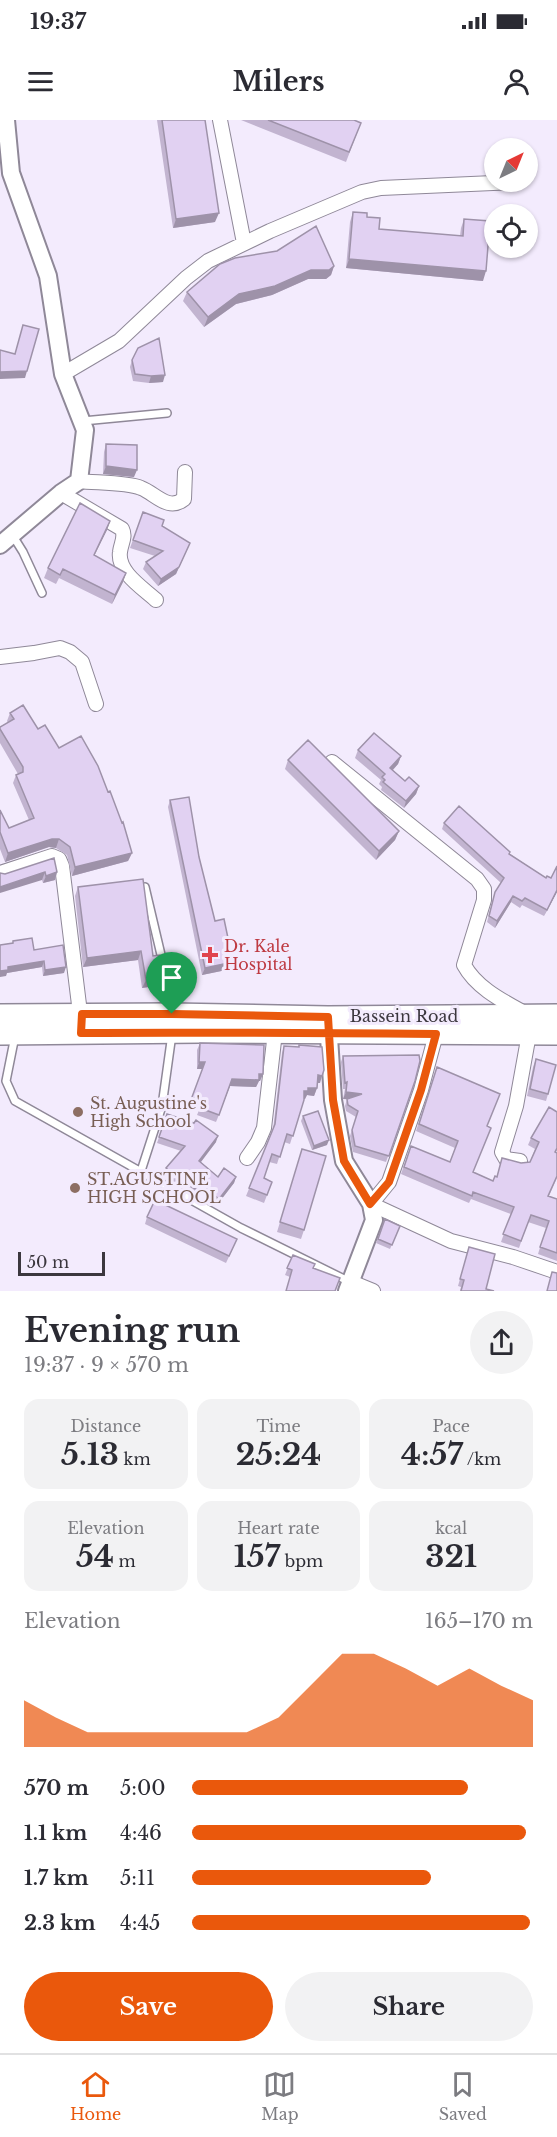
<!DOCTYPE html>
<html lang="en">
<head>
<meta charset="utf-8">
<style>
	:root { --surface:#fff; --page:#f2f2f3; --text:#2b2b33; --muted:#7c7c81; --line:#e1e1e2; --accent:#ea580c }
	body { margin:0; font-family:"Libre Baskerville",serif; background:var(--page); color:var(--text); height:100vh; display:flex; flex-direction:column; font-size:22px; white-space:nowrap }
	* { box-sizing:border-box; margin:0 }
	p { font-size:20px; color:var(--muted) }
	.icon { flex:none; width:33px; height:33px; fill:none; stroke:currentColor; stroke-width:2; stroke-linecap:round; stroke-linejoin:round }
	.map { position:relative; height:1171px; overflow:hidden }
	.details { display:flex; flex-direction:column; background:var(--surface); flex:1 }
	.details>* { flex:none }
	.needle { width:39px; rotate:43deg }
	.tools { position:absolute; left:484px; top:18px; display:grid; gap:12px }
	.tools a { display:grid; place-items:center; width:54px; height:54px; border-radius:50%; background:var(--surface); box-shadow:0 2px 4px #0004; font-size:30px }
	.scale { position:absolute; left:18px; bottom:15px; width:87px; box-sizing:border-box; padding-left:6px; border:3px solid #3b373e; border-top:0; font-size:16px; line-height:21px; white-space:nowrap; color:#3b373e; -webkit-text-stroke:4px #f3ebfd; paint-order:stroke }
	.pin { position:absolute; display:grid; place-items:center; width:51px; height:51px; color:#fff; margin:-62px -26px; border-radius:50% 50% 50% 0; rotate:-45deg; box-shadow:0 0 6px #0007 }
	.pin .icon { rotate:45deg }
	.round { display:grid; place-items:center; flex:none; width:63px; height:63px; border-radius:32px; background:var(--page) }
	.headline { display:flex; align-items:center; justify-content:space-between; height:102px; padding:0 24px }
	h1 { font-size:33px; font-weight:800; line-height:45px }
	.stats { display:grid; grid-template-columns:repeat(3,1fr); gap:9px; height:102px; padding:6px 24px }
	.stats div { display:grid; align-content:center; border-radius:15px; background:var(--page); text-align:center }
	.stats b { font-size:30px; font-weight:800 }
	.stats small { font-size:16px; font-weight:400 }
	.stats p { font-size:16px }
	.chart { height:168px; padding:12px 24px }
	.chart p { display:flex; justify-content:space-between }
	.chart svg { width:100%; height:108px; margin-top:6px; fill:var(--accent); opacity:.7 }
	.button { display:flex; gap:12px; margin-top:auto; padding:12px 24px }
	.button a { flex:1; height:69px; border-radius:36px; background:var(--accent); color:#fff; font-size:24px; font-weight:800; line-height:69px; text-align:center }
	.button a+a { background:var(--page); color:var(--text) }
	ul { padding:0 24px; list-style:none; font-size:20px }
	li { display:grid; grid-template-columns:96px 72px 1fr; align-items:center; height:45px }
	li i { height:15px; border-radius:8px; background:var(--accent) }
	.status { display:flex; justify-content:space-between; align-items:center; height:42px; padding:0 30px; background:var(--surface); direction:ltr }
	.status svg { height:16px; fill:currentColor }
	header { display:flex; justify-content:space-between; align-items:center; height:78px; padding:0 24px; background:var(--surface); font-size:27px; font-weight:800 }
	.tabs { display:flex; justify-content:space-around; align-items:center; height:84px; border-top:2px solid var(--line); background:var(--surface); font-size:16px; color:var(--muted) }
	.tabs a { display:grid; justify-items:center; gap:3px }
	.tabs .current { color:var(--accent) }
	.map>svg:first-child { display:block }
	.lines { fill:none; stroke-linecap:round; stroke-linejoin:round }
	.service-casing { stroke:#8f8898; stroke-width:10 }
	.minor-casing { stroke:#8f8898; stroke-width:16 }
	.tertiary-casing { stroke:#8f8898; stroke-width:20 }
	.primary-casing { stroke:#8f8898; stroke-width:24 }
	.service { stroke:#fff; stroke-width:7 }
	.minor { stroke:#fff; stroke-width:14 }
	.tertiary { stroke:#fff; stroke-width:16 }
	.primary { stroke:#fff; stroke-width:21 }
	.wall { fill:#c2b4d0 }
	.shaded-wall { fill:#9e92a9 }
	.building { fill:#e1d1f2; stroke:#9e92a9; stroke-width:1.5 }
	.route-casing { stroke:#fff; stroke-width:12 }
	.route { stroke:#ea580c; stroke-width:8 }
	.health-dot { fill:#e0444e; stroke:#f3ebfd; stroke-width:2 }
	.education-dot { fill:#8d6e63; stroke:#f3ebfd; stroke-width:2 }
	.labels { text-anchor:middle; dominant-baseline:central; stroke-width:6; stroke-linejoin:round; paint-order:stroke }
	.health-label { font-size:16px; fill:#be3a42; stroke:#f3ebfd; text-anchor:start }
	.street-label { font-size:16px; fill:#3b373e; stroke:#f3ebfd }
	.education-label { font-size:16px; fill:#785e54; stroke:#f3ebfd; text-anchor:start }
</style>
</head>
<body>
<div class="status"><b>19:37</b><svg viewBox="0 0 49 12"><path d="M0 12V9h3v3zM5 12V6h3v6zM10 12V3h3v9zM15 12V0h3v12zM26 1h20v11H26zM47 4h2v5h-2z"/></svg></div>
<header><svg class="icon" aria-label="menu" viewBox="0 0 24 24"><path d="M4 6h16M4 12h16M4 18h16"/></svg>Milers<svg class="icon" aria-label="person" viewBox="0 0 24 24"><circle cx="12" cy="8" r="4"/><path d="M4 21q1-7 8-7t8 7"/></svg></header>
<div class="map">
<svg width="557" height="1171" viewBox="0 0 557 1171">
	<rect width="100%" height="100%" fill="#f3ebfd"/>
	<g class="lines">
		<defs>
			<path id="service" d="M 83,301 L 167,293
				M 13,416 L 23,432 L 42,473
				M 145,767 L 162,839 L 172,891
				M 15,916 L 6,961 L 15,981 L 241,1108 L 350,1162
				M 141,1051 L 162,986 L 172,914"/>
			<path id="minor" d="M 220,0 L 244,123
				M 63,254 L 119,221 L 186,158 L 208,141 L 270,111 L 362,72 L 381,68 L 517,62
				M 79,361 C 95,363 127,362 141,368 C 155,373 168,392 184,379 L 185,352
				M 61,373 L 122,409 C 126,417 121,423 120,432 C 117,452 143,468 156,480
				M 0,537 L 34,533 L 60,528 L 70,532 L 82,542 L 96,584
				M 332,642 L 477,759 L 484,769 L 484,780 L 464,845 C 477,869 505,882 528,895 L 529,914 L 516,986 L 502,1032 L 506,1039 L 520,1041
				M 0,753 L 52,736 L 59,739 L 62,746 L 81,901
				M 436,914 L 421,970 L 389,1062 L 371,1084 L 451,1121 L 513,1137 L 557,1152
				M 247,1038 L 258,1022 L 264,1008 L 275,912
				M 351,1162 L 373,1171"/>
			<path id="tertiary" d="M 0,425 L 61,373 L 79,361 L 85,310 L 63,254 L 48,156 L 11,53 L 6,0
				M 328,901 L 333,980 L 344,1041 L 371,1084 L 374,1100 L 347,1171"/>
			<path id="primary" d="M 0,895 L 172,894 L 328,897 L 557,895
				M 0,914 L 200,912 L 557,914"/>
		</defs>
		<!-- service casing -->
		<use href="#service" class="service-casing"/>
		<!-- minor casing -->
		<use href="#minor" class="minor-casing"/>
		<!-- tertiary casing -->
		<use href="#tertiary" class="tertiary-casing"/>
		<!-- primary casing -->
		<use href="#primary" class="primary-casing"/>
		<!-- service -->
		<use href="#service" class="service"/>
		<!-- minor -->
		<use href="#minor" class="minor"/>
		<!-- tertiary -->
		<use href="#tertiary" class="tertiary"/>
		<!-- primary -->
		<use href="#primary" class="primary"/>
	</g>
	<!-- wall -->
	<path class="wall" d="M 157,0 L 205,0 L 215,102 L 173,108 Z
		M 241,0 L 354,0 L 361,3 L 346,42 Z
		M 353,92 L 367,97 L 379,109 L 460,116 L 461,108 L 464,99 L 483,161 L 346,148 L 350,102 Z
		M 334,146 L 331,155 L 326,159 L 308,159 L 272,175 L 236,184 L 204,207 L 183,181 L 187,172 Z
		M 132,240 L 163,262 L 149,263 L 133,261 L 130,247 Z
		M 106,324 L 134,357 L 103,354 L 104,332 Z
		M 143,392 L 162,406 L 190,423 L 176,454 L 158,466 L 143,449 L 146,442 L 155,436 L 130,428 Z
		M 110,401 L 107,410 L 94,435 L 126,453 L 123,462 L 112,484 L 59,458 L 56,464 L 44,458 L 48,448 Z
		M 10,593 L 38,609 L 59,628 L 132,733 L 128,741 L 72,756 L 67,735 L 56,728 L 49,727 L 5,742 L 0,729 L 0,690 L 9,708 L 29,700 L 13,663 L 16,655 L 18,654 L 0,623 L 0,607 L 8,603 L 7,601 Z
		M 358,630 L 401,636 L 398,644 L 393,650 L 405,661 L 419,666 L 416,674 L 404,688 L 381,670 L 382,667 L 379,664 L 381,660 L 355,638 Z
		M 288,640 L 399,711 L 395,720 L 376,740 L 285,649 Z
		M 170,680 L 199,737 L 215,801 L 233,842 L 231,849 L 202,855 L 168,687 Z
		M 444,703 L 510,734 L 546,758 L 551,758 L 557,772 L 544,796 L 522,785 L 520,788 L 511,782 L 495,808 L 487,802 L 495,772 L 501,763 L 442,709 Z
		M 57,752 L 55,760 L 43,763 L 42,760 L 5,754 Z
		M 78,767 L 153,836 L 165,857 L 161,865 L 142,868 L 138,840 L 83,847 L 75,776 Z
		M 13,821 L 34,830 L 64,853 L 43,856 L 42,847 L 7,853 L 6,856 Z
		M 200,923 L 263,954 L 260,961 L 259,961 L 256,967 L 230,966 L 216,1002 L 197,995 L 200,988 L 190,984 L 203,949 L 197,949 L 197,930 Z
		M 299,925 L 320,963 L 318,963 L 317,968 L 314,976 L 307,975 L 305,979 L 304,979 L 290,1024 L 284,1022 L 277,1044 L 269,1042 L 264,1058 L 272,1062 L 264,1083 L 246,1076 L 273,1010 L 282,933 L 284,926 L 298,927 Z
		M 343,936 L 415,961 L 386,1042 L 353,1032 L 350,1016 L 356,997 L 346,991 L 345,986 L 347,979 L 343,979 L 345,969 L 343,969 L 341,942 Z
		M 536,939 L 548,974 L 546,981 L 527,976 L 533,947 Z
		M 437,947 L 487,1006 L 473,1052 L 493,1061 L 497,1056 L 502,1038 L 521,1043 L 530,1042 L 535,1029 L 528,1025 L 531,1018 L 557,992 L 557,1031 L 556,1032 L 557,1058 L 549,1076 L 557,1079 L 557,1141 L 538,1134 L 546,1108 L 528,1102 L 519,1128 L 501,1122 L 511,1094 L 471,1079 L 469,1083 L 401,1054 L 411,1026 L 450,1042 L 455,1028 L 416,1011 Z
		M 167,994 L 216,1022 L 201,1042 L 218,1057 L 236,1057 L 234,1063 L 217,1085 L 201,1072 L 197,1077 L 179,1067 L 164,1054 L 166,1048 L 181,1031 L 157,1023 Z
		M 303,996 L 327,1025 L 312,1030 L 301,1001 Z
		M 302,1029 L 304,1110 L 301,1119 L 277,1112 Z
		M 147,1097 L 234,1126 L 226,1143 L 145,1104 Z
		M 385,1099 L 400,1106 L 390,1129 L 376,1123 Z
		M 469,1127 L 486,1169 L 494,1171 L 460,1171 L 461,1167 L 458,1166 Z
		M 293,1135 L 315,1144 L 288,1165 L 290,1157 L 285,1155 Z"/>
	<!-- shaded-wall -->
	<path class="shaded-wall" d="M 219,93 L 215,102 L 173,108 L 176,99 Z
		M 349,139 L 486,151 L 483,161 L 346,148 Z
		M 334,146 L 331,155 L 326,159 L 308,159 L 272,175 L 236,184 L 204,207 L 208,197 L 239,174 L 311,150 Z
		M 27,251 L 25,258 L 0,259 L 0,252 Z
		M 165,255 L 163,262 L 149,263 L 151,256 Z
		M 106,346 L 137,350 L 134,357 L 103,354 Z
		M 110,401 L 107,410 L 90,444 L 94,435 Z
		M 190,423 L 176,454 L 158,466 L 161,459 Z
		M 126,453 L 123,462 L 112,484 L 115,475 Z
		M 401,636 L 398,644 L 388,655 L 390,648 Z
		M 419,666 L 416,674 L 404,688 L 406,681 Z
		M 399,711 L 395,720 L 376,740 L 379,731 Z
		M 52,719 L 59,719 L 56,728 L 49,727 L 5,742 L 8,733 Z
		M 132,733 L 128,741 L 72,756 L 75,747 Z
		M 45,752 L 42,760 L 0,773 L 0,767 Z
		M 57,752 L 55,760 L 43,763 L 46,756 Z
		M 557,770 L 557,772 L 544,796 Z
		M 513,776 L 511,782 L 495,808 L 497,801 Z
		M 141,831 L 138,840 L 83,847 L 87,838 Z
		M 44,841 L 42,847 L 7,853 L 6,856 L 0,857 L 0,851 L 8,847 Z
		M 233,842 L 231,849 L 202,855 L 205,848 Z
		M 66,847 L 64,853 L 43,856 L 45,850 Z
		M 165,857 L 161,865 L 142,868 L 146,860 Z
		M 199,942 L 205,942 L 203,949 L 197,949 Z
		M 259,954 L 263,954 L 260,961 L 259,961 L 256,967 L 230,966 L 216,1002 L 232,959 Z
		M 318,955 L 322,956 L 320,963 L 316,963 Z
		M 308,968 L 317,968 L 314,976 L 307,975 L 305,979 L 301,979 L 304,971 Z
		M 346,972 L 362,974 L 360,980 L 343,979 Z
		M 218,1016 L 216,1022 L 197,1047 L 199,1041 Z
		M 329,1020 L 327,1025 L 312,1030 L 314,1026 Z
		M 236,1057 L 234,1063 L 217,1085 L 219,1079 Z"/>
	<!-- building -->
	<path class="building" d="M 162,0 L 205,0 L 219,93 L 176,99 Z
		M 268,0 L 354,0 L 361,3 L 349,32 Z
		M 353,92 L 367,93 L 367,97 L 380,98 L 379,109 L 463,116 L 464,99 L 490,101 L 486,151 L 349,139 Z
		M 316,106 L 334,146 L 329,150 L 311,150 L 275,166 L 239,174 L 208,197 L 187,172 L 220,144 L 235,138 L 277,131 Z
		M 23,205 L 39,209 L 27,251 L 0,252 L 0,230 L 15,234 Z
		M 159,218 L 165,255 L 151,256 L 135,254 L 132,240 L 138,228 Z
		M 106,324 L 137,325 L 137,350 L 106,346 Z
		M 80,383 L 110,401 L 94,435 L 126,453 L 115,475 L 63,449 L 60,455 L 48,448 Z
		M 143,392 L 164,400 L 162,406 L 190,423 L 179,447 L 161,459 L 146,442 L 163,431 L 133,420 Z
		M 23,585 L 38,609 L 45,605 L 59,628 L 81,616 L 98,646 L 108,672 L 110,671 L 122,703 L 123,702 L 132,733 L 75,747 L 70,727 L 59,719 L 52,719 L 8,733 L 0,712 L 0,690 L 9,708 L 34,698 L 16,655 L 23,652 L 23,647 L 0,609 L 0,607 L 14,599 L 10,593 Z
		M 374,613 L 401,636 L 390,648 L 405,661 L 409,657 L 419,666 L 406,681 L 383,662 L 385,660 L 382,657 L 385,654 L 358,630 Z
		M 308,620 L 399,711 L 379,731 L 288,640 Z
		M 189,677 L 199,737 L 215,801 L 224,799 L 233,842 L 205,848 L 170,680 Z
		M 459,686 L 510,732 L 509,734 L 546,758 L 547,756 L 551,758 L 557,746 L 557,770 L 547,790 L 525,778 L 522,781 L 513,776 L 497,801 L 489,796 L 495,772 L 504,758 L 444,703 Z
		M 54,738 L 57,752 L 46,756 L 45,752 L 0,767 L 0,753 L 5,754 Z
		M 143,759 L 153,836 L 160,835 L 165,857 L 146,860 L 141,831 L 87,838 L 78,767 Z
		M 32,818 L 34,830 L 63,825 L 66,847 L 45,850 L 44,841 L 8,847 L 8,850 L 0,851 L 0,825 L 13,823 L 13,821 Z
		M 200,923 L 264,925 L 263,954 L 259,954 L 259,960 L 232,959 L 219,995 L 200,988 L 203,981 L 192,977 L 205,942 L 199,942 Z
		M 299,925 L 322,927 L 324,950 L 322,956 L 318,955 L 317,968 L 308,968 L 308,971 L 304,971 L 304,980 L 293,1016 L 287,1014 L 280,1037 L 272,1034 L 264,1058 L 272,1062 L 267,1075 L 249,1068 L 275,1004 L 284,926 L 299,927 Z
		M 419,935 L 420,941 L 415,961 L 389,1036 L 355,1026 L 352,1010 L 358,991 L 348,985 L 347,979 L 362,974 L 346,972 L 347,962 L 345,963 L 343,936 Z
		M 536,939 L 556,945 L 548,974 L 530,969 Z
		M 437,947 L 500,974 L 487,1006 L 491,1008 L 473,1052 L 493,1061 L 495,1056 L 497,1057 L 502,1038 L 521,1043 L 530,1042 L 539,1022 L 531,1018 L 549,987 L 557,992 L 557,1028 L 555,1032 L 557,1033 L 557,1056 L 548,1076 L 557,1079 L 557,1133 L 540,1127 L 549,1101 L 531,1095 L 521,1121 L 503,1114 L 514,1087 L 473,1072 L 472,1076 L 404,1047 L 411,1026 L 450,1042 L 458,1021 L 419,1004 Z
		M 318,991 L 329,1020 L 314,1026 L 303,996 Z
		M 167,994 L 194,1003 L 196,1000 L 218,1016 L 199,1041 L 218,1057 L 224,1048 L 236,1057 L 219,1079 L 203,1066 L 199,1071 L 181,1061 L 166,1048 L 185,1026 L 159,1017 Z
		M 302,1029 L 326,1036 L 304,1110 L 280,1102 Z
		M 155,1080 L 237,1119 L 229,1136 L 147,1097 Z
		M 385,1099 L 400,1106 L 392,1125 L 378,1119 Z
		M 469,1127 L 495,1134 L 486,1169 L 494,1171 L 461,1171 L 464,1160 L 460,1159 Z
		M 293,1135 L 315,1144 L 313,1148 L 340,1158 L 335,1171 L 286,1171 L 292,1150 L 287,1148 Z
		M 552,1152 L 557,1153 L 557,1171 L 547,1171 Z"/>
	<g class="lines">
		<defs>
			<path id="route" d="M 172,894 L 82,894 L 81,913 C 200,912 318,913 436,914 L 421,970 L 389,1062 L 370,1084 L 344,1041 L 333,980 L 328,897 L 172,894"/>
		</defs>
		<!-- route casing -->
		<use href="#route" class="route-casing"/>
		<!-- route -->
		<use href="#route" class="route"/>
	</g>
	<!-- markers -->
	<path class="health-dot" d="M207 826h6v6h6v6h-6v6h-6v-6h-6v-6h6z"/>
	<g class="education-dot">
		<circle cx="78" cy="992" r="6"/>
		<circle cx="75" cy="1068" r="6"/>
	</g>
	<g class="labels">
		<!-- health labels -->
		<g class="health-label">
			<text x="224" y="826">Dr. Kale<tspan x="224" dy="18">Hospital</tspan></text>
		</g>
		<!-- street labels -->
		<g class="street-label">
			<text x="404" y="896">Bassein Road</text>
		</g>
		<!-- education labels -->
		<g class="education-label">
			<text x="90" y="983">St. Augustine's<tspan x="90" dy="18">High School</tspan></text>
			<text x="87" y="1059">ST.AGUSTINE<tspan x="87" dy="18">HIGH SCHOOL</tspan></text>
		</g>
	</g>
</svg>
<div class="tools">
<a><svg class="needle" viewBox="-14 -14 28 28"><path d="M0-13l5 13h-10z" fill="#e53935"/><path d="M0 13l5-13h-10z" fill="#7c7c81"/></svg></a>
<a><svg class="icon" aria-label="locate" viewBox="0 0 24 24"><circle cx="12" cy="12" r="6"/><path d="M12 2v4M12 18v4M2 12h4M18 12h4"/></svg></a>
</div>
<div class="scale">50 m</div>
<div class="pin" style="left:172px;top:894px;background:#1e9e55"><svg class="icon" aria-label="arrive" viewBox="0 0 24 24"><path d="M6 21V4h12l-3 4 3 4H6"/></svg></div>
</div>
<section class="details">
<div class="headline"><div><h1>Evening run</h1><p>19:37 · 9 × 570 m</p></div><a class="round"><svg class="icon" aria-label="share" viewBox="0 0 24 24"><path d="M12 15V3M7 8l5-5 5 5M5 13v7h14v-7"/></svg></a></div>
<div class="stats">
<div><p>Distance</p><b>5.13<small> km</small></b></div>
<div><p>Time</p><b>25:24</b></div>
<div><p>Pace</p><b>4:57<small> /km</small></b></div>
</div>
<div class="stats">
<div><p>Elevation</p><b>54<small> m</small></b></div>
<div><p>Heart rate</p><b>157<small> bpm</small></b></div>
<div><p>kcal</p><b>321</b></div>
</div>
<div class="chart"><p><span>Elevation</span>165–170 m</p>
<svg viewBox="0 0 160 44" preserveAspectRatio="none"><path d="M0 44V25L10 32L20 38L30 38L40 38L50 38L60 38L70 38L80 32L90 19L100 6L110 6L120 12L130 19L140 12L150 19L160 25V44z"/></svg>
</div>
<ul>
<li><b>570 m</b>5:00<i style="width:81%"></i></li>
<li><b>1.1 km</b>4:46<i style="width:98%"></i></li>
<li><b>1.7 km</b>5:11<i style="width:70%"></i></li>
<li><b>2.3 km</b>4:45<i style="width:99%"></i></li>
</ul>
<div class="button"><a>Save</a><a>Share</a></div>
</section>
<nav class="tabs">
<a class="current"><svg class="icon" aria-label="home" viewBox="0 0 24 24"><path d="M3 11l9-7 9 7M6 9v11h12V9"/></svg>Home</a>
<a><svg class="icon" aria-label="map" viewBox="0 0 24 24"><path d="M3 6l6-2 6 2 6-2v14l-6 2-6-2-6 2zM9 4v14M15 6v14"/></svg>Map</a>
<a><svg class="icon" aria-label="saved" viewBox="0 0 24 24"><path d="M7 4h10v16l-5-4-5 4z"/></svg>Saved</a>
</nav>
</body>
</html>
